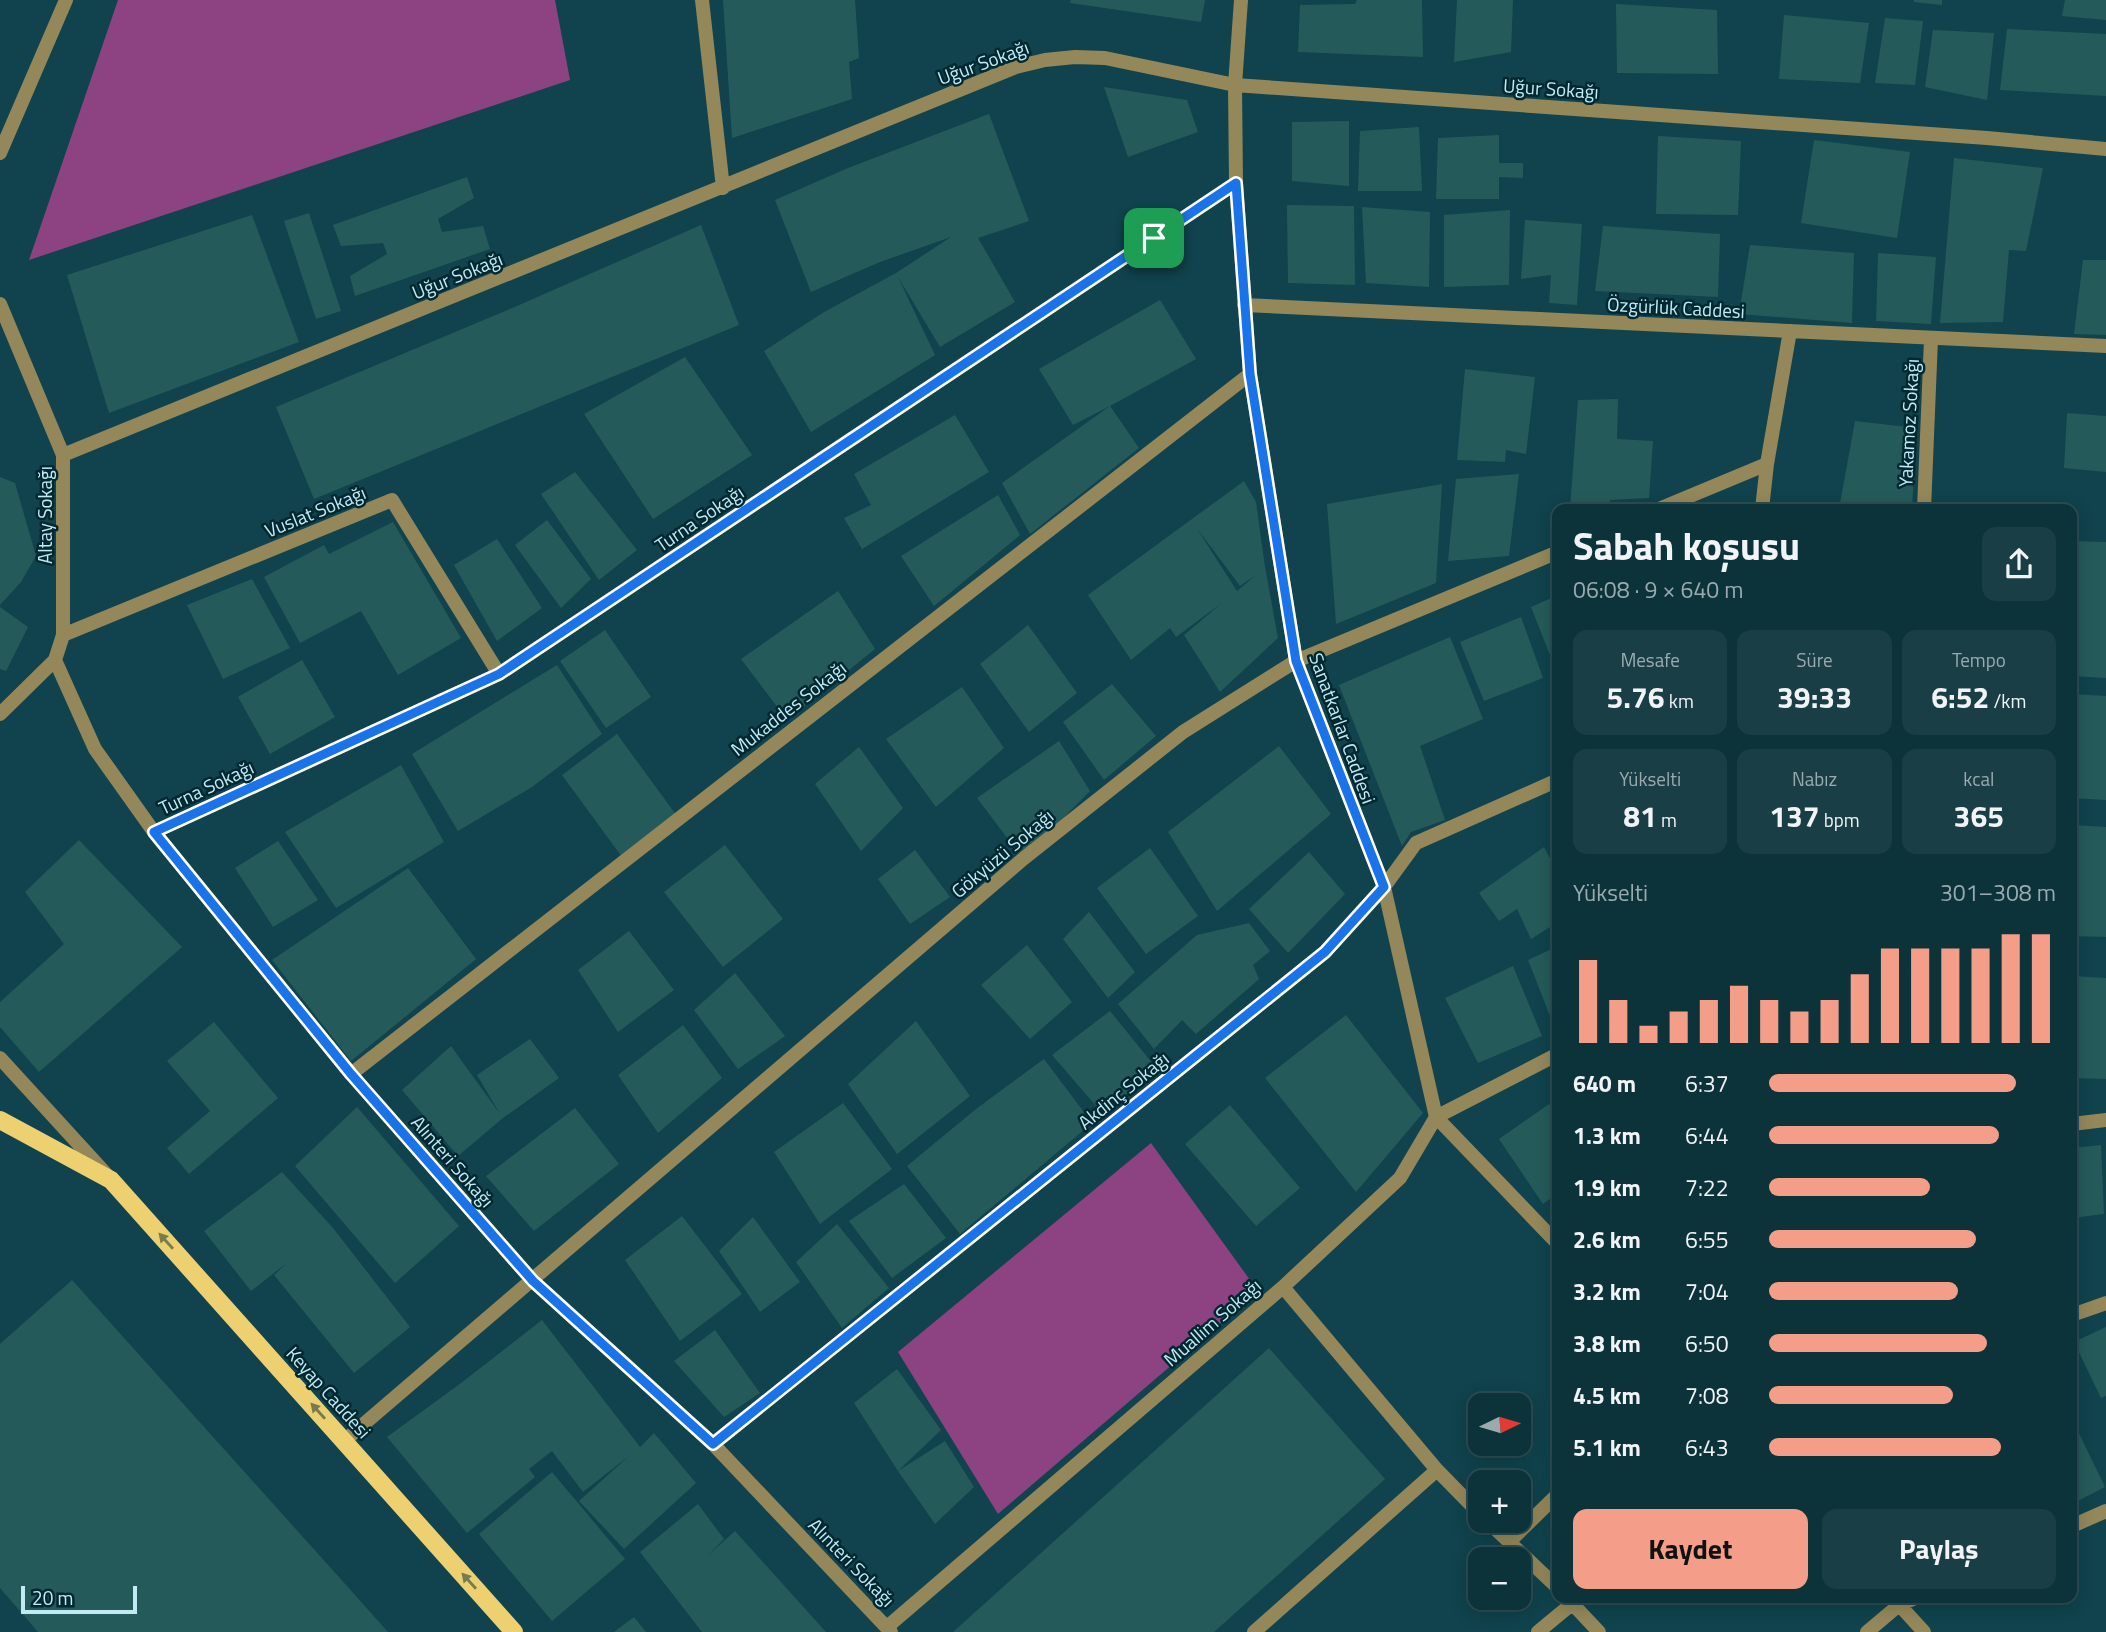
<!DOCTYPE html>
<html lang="tr">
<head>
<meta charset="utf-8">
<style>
	:root { --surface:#0c323a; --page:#1a3e45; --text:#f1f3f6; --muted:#9aaaaf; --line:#2c4d54; --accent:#f49e8a }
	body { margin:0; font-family:"Titillium Web",sans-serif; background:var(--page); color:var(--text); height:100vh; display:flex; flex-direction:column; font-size:26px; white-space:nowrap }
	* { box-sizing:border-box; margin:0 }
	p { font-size:23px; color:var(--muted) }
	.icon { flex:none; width:38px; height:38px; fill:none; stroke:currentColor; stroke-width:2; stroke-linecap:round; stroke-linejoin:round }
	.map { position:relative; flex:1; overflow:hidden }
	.sheet { position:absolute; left:1552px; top:504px; width:525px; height:1099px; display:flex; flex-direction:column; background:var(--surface); border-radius:14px; box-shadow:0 4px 18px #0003,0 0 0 2px var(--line) }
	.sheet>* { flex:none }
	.needle { width:46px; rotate:85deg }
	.controls { position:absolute; left:1468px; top:1393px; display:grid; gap:14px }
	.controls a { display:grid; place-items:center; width:63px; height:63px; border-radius:14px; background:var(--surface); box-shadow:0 4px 18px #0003,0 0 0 2px var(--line); font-size:35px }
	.scale { position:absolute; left:21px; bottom:18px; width:116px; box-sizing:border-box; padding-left:7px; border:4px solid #c1eaf4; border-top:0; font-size:19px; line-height:24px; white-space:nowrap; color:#c1eaf4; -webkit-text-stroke:5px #002830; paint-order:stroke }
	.pin { position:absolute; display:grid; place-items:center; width:60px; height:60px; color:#fff; margin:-30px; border-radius:14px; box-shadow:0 4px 10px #0006 }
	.round { display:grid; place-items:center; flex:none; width:74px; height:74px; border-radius:14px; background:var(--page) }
	.summary { display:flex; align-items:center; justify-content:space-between; height:119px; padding:0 21px }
	h1 { font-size:38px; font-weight:700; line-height:52px }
	.figures { display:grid; grid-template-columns:repeat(3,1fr); gap:10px; height:119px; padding:7px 21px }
	.figures div { display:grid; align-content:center; border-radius:14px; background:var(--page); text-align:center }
	.figures b { font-size:30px; font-weight:700 }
	.figures small { font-size:19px; font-weight:400 }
	.figures p { font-size:19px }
	.chart { height:196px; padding:14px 21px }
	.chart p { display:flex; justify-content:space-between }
	.chart svg { width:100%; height:126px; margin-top:7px; stroke:var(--accent); stroke-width:6 }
	.button { display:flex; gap:14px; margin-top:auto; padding:14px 21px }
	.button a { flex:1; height:80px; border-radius:14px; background:var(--accent); color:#111; font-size:28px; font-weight:700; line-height:80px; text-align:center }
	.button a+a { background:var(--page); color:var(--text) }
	ul { padding:0 21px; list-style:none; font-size:23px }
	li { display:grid; grid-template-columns:112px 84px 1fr; align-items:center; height:52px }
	li i { height:18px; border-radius:9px; background:var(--accent) }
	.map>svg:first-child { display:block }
	.green { fill:#8d4282 }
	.building { fill:#245b5a; fill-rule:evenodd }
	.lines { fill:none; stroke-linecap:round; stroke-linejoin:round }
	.street { stroke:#94875a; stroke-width:14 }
	.primary { stroke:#edd170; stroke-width:18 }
	.oneway { fill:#767c50 }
	.route-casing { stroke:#fff; stroke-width:14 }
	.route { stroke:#1a73e8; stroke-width:9 }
	.labels { text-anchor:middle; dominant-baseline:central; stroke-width:5; stroke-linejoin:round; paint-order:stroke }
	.street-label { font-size:19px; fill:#c1eaf4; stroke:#002830 }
</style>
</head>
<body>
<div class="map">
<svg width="2106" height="1632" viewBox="0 0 2106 1632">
	<rect width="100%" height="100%" fill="#10434d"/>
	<!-- green -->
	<path class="green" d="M 118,0 L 555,0 L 570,80 L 29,260 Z
		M 1151,1143 L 1258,1291 L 998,1514 L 898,1352 Z"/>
	<!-- building -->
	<path class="building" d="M 723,0 L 855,0 L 859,58 L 849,62 L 852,99 L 732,138 Z
		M 1071,0 L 1205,0 L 1201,22 L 1070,3 Z
		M 1357,0 L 1422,0 L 1423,57 L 1298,52 L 1300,5 L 1355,4 Z
		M 1457,0 L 1513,0 L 1511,52 L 1454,62 Z
		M 1914,0 L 1942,0 L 1942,5 L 1914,2 Z
		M 2065,0 L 2106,0 L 2106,20 L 2062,16 Z
		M 1616,4 L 1717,10 L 1718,74 L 1617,73 Z
		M 1784,15 L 1869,23 L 1860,83 L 1779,79 Z
		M 1885,18 L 1923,21 L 1915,85 L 1875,83 Z
		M 2007,29 L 2106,34 L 2106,96 L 2000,90 Z
		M 1933,30 L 1994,33 L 1987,100 L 1925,87 Z
		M 1104,87 L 1187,100 L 1198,132 L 1128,157 Z
		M 989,114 L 1029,221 L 978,238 L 1015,302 L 940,347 L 898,277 L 935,355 L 811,432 L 764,351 L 824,312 L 896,273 L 951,237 L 880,262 L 811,292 L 775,200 L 848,168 Z
		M 1349,121 L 1349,186 L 1292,181 L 1292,122 Z
		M 1419,127 L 1422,191 L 1358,191 L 1360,131 Z
		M 1499,135 L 1499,163 L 1523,163 L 1523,178 L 1499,177 L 1499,199 L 1436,199 L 1438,138 Z
		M 1658,136 L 1741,141 L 1738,215 L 1656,214 Z
		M 1814,140 L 1910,152 L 1897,238 L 1801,223 Z
		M 1954,158 L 2043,168 L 2026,251 L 2009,250 L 2003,322 L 1940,323 Z
		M 467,177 L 474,198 L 438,219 L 442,232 L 483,226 L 490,249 L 355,296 L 350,276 L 387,254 L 383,243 L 341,246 L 333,225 Z
		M 1287,205 L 1354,206 L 1355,285 L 1288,283 Z
		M 1362,207 L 1430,212 L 1429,287 L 1366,283 Z
		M 1510,210 L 1509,285 L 1444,287 L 1444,215 Z
		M 309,213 L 341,311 L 316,319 L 284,221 Z
		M 252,215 L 299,342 L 109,413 L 67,275 Z
		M 1525,220 L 1582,224 L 1577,305 L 1549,303 L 1551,275 L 1521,279 Z
		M 701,225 L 739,325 L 314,499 L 276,407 L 517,306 Z
		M 1603,226 L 1720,234 L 1718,297 L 1595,291 Z
		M 1750,245 L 1854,253 L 1852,323 L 1739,314 Z
		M 1878,253 L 1936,257 L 1931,324 L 1876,321 Z
		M 2083,260 L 2106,260 L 2106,335 L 2074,334 Z
		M 1160,300 L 1196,359 L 1110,406 L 1139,448 L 1030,534 L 1002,483 L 1110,406 L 1073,425 L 1039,369 Z
		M 685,357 L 752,455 L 653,519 L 584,414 Z
		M 1465,369 L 1535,377 L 1526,454 L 1506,450 L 1505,462 L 1457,460 Z
		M 1618,399 L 1617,439 L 1653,441 L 1649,498 L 1610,500 L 1610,509 L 1570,509 L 1578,400 Z
		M 2067,413 L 2106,416 L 2106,472 L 2064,468 Z
		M 955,415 L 989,472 L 862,549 L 844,518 L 871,505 L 854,474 Z
		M 1855,421 L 1916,428 L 1912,509 L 1839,509 Z
		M 575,472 L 637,550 L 599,580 L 541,494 Z
		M 1519,474 L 1509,556 L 1448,561 L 1456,479 Z
		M 0,477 L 15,483 L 36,556 L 21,582 L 0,605 Z
		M 1244,481 L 1256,502 L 1265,567 L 1278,638 L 1220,692 L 1184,635 L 1223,602 L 1176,637 L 1170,628 L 1131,660 L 1088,595 ZM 1196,527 L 1240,586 L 1256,575 L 1237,591 Z
		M 1442,484 L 1436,583 L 1336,624 L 1327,504 Z
		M 998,495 L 1020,535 L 934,606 L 901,556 Z
		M 547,520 L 591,579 L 561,608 L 515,545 Z
		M 393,522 L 461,638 L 398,675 L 361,611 L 300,643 L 264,577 L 324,545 L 329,554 Z
		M 497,539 L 542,608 L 497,641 L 454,565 Z
		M 2072,541 L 2106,542 L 2106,678 L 2072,676 Z
		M 252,579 L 290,648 L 223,679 L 187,605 Z
		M 838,591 L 875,649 L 787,720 L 741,659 Z
		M 1558,595 L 1558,673 L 1557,673 L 1531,607 Z
		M 0,607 L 28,627 L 6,671 L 0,669 Z
		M 1521,617 L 1543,678 L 1484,701 L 1460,642 Z
		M 1028,625 L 1077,693 L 1029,732 L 980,664 Z
		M 605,630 L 651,697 L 606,728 L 560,661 Z
		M 1450,637 L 1483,719 L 1420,746 L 1445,820 L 1411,832 L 1402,846 L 1339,685 Z
		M 302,660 L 335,717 L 270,754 L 238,697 Z
		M 557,665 L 602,734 L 532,787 L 458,831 L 412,754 Z
		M 1112,684 L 1156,736 L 1104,780 L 1063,722 Z
		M 962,687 L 1004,748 L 936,807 L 886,739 Z
		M 2072,694 L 2106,696 L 2106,800 L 2072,798 Z
		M 617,734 L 677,816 L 622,857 L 562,775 Z
		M 1059,741 L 1090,791 L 1023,859 L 977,798 Z
		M 1279,746 L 1331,814 L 1217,911 L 1168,832 Z
		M 859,747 L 903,808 L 861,851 L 815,784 Z
		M 401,765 L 444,842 L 336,908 L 285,832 Z
		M 2072,825 L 2106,827 L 2106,937 L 2072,936 Z
		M 79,840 L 182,947 L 39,1072 L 0,1027 L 0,1002 L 64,944 L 25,892 Z
		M 278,841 L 318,900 L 273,927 L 235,868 Z
		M 725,845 L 783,919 L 723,967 L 664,892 Z
		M 1544,847 L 1558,873 L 1558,922 L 1531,939 L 1517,909 L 1499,921 L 1479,893 Z
		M 1150,848 L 1198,916 L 1146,954 L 1097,888 Z
		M 915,850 L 950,897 L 910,924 L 878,879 Z
		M 1309,852 L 1345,894 L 1288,953 L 1249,909 Z
		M 408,868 L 476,959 L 351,1061 L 272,960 Z
		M 1089,912 L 1135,972 L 1108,998 L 1063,939 Z
		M 1249,923 L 1270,951 L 1253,965 L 1259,979 L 1196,1034 L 1182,1020 L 1154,1049 L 1118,1004 L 1197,935 Z
		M 629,931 L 674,990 L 618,1032 L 578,970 Z
		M 1027,945 L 1072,1002 L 1030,1039 L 981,985 Z
		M 1558,946 L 1558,1025 L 1554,1026 L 1528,960 Z
		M 1513,966 L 1542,1036 L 1478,1063 L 1445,998 Z
		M 735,973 L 785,1036 L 738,1069 L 694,1010 Z
		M 2072,976 L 2106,978 L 2106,1079 L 2072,1078 Z
		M 1110,1011 L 1157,1069 L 1103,1114 L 1052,1055 Z
		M 1346,1015 L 1423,1113 L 1356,1192 L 1265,1078 Z
		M 916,1021 L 970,1096 L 897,1154 L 848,1084 Z
		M 214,1022 L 278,1098 L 189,1174 L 167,1148 L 210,1111 L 167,1061 Z
		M 683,1025 L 722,1078 L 658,1133 L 618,1075 Z
		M 530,1039 L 559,1078 L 503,1118 L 458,1156 L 402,1090 L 451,1046 L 500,1114 L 477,1075 Z
		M 1044,1059 L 1092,1123 L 960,1234 L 907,1166 L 976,1109 Z
		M 843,1103 L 892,1169 L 820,1224 L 774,1152 Z
		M 1549,1104 L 1558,1119 L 1558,1193 L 1543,1204 L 1499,1139 Z
		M 1230,1105 L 1300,1188 L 1256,1226 L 1185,1144 Z
		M 357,1107 L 459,1226 L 395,1283 L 295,1166 Z
		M 575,1108 L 619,1164 L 534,1231 L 486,1176 Z
		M 2101,1145 L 2104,1214 L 2072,1218 L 2072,1148 Z
		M 282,1172 L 333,1228 L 410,1327 L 354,1373 L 274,1275 L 288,1262 L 251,1291 L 204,1231 Z
		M 904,1184 L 946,1238 L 892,1278 L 849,1221 Z
		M 682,1216 L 742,1294 L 680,1341 L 625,1260 Z
		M 753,1217 L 800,1282 L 760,1312 L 719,1251 Z
		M 837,1224 L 889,1288 L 842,1328 L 796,1262 Z
		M 72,1280 L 338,1576 L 388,1632 L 38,1632 L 0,1588 L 0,1344 Z
		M 542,1320 L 640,1447 L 654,1433 L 696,1483 L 624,1549 L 579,1501 L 629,1456 L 583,1492 L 552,1451 L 529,1469 L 535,1477 L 467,1533 L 387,1437 L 461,1383 Z
		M 2106,1327 L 2106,1396 L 2101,1398 L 2074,1342 Z
		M 715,1330 L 760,1393 L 724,1417 L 674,1361 Z
		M 1269,1348 L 1385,1479 L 1214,1632 L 953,1632 Z
		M 897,1369 L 941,1430 L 898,1471 L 854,1403 Z
		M 2072,1419 L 2105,1487 L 2072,1504 Z
		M 945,1441 L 974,1487 L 935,1524 L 898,1471 Z
		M 552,1472 L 625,1559 L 552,1621 L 479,1534 Z
		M 698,1504 L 724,1539 L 707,1556 L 735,1531 L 826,1632 L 702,1632 L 640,1552 Z
		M 634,1617 L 646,1632 L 614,1632 Z"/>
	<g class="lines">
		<!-- street -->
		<path class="street" d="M 702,0 L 723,188
			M 1241,0 L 1235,85 L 1236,183 L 1250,374 L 1296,661 L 1384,887 L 1436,1117 L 1558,1244
			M 0,153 L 66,0
			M 0,304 L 63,455 L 63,635 L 55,660 L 0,714
			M 1244,305 L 2106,346
			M 63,455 L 1016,67 L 1045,60 L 1075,57 L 1105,58 L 1235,85 L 1987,138 L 2106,149
			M 1659,509 L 1767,464
			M 1762,509 L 1767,464 L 1790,331
			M 1924,509 L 1931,339
			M 63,635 L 392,500 L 499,674
			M 55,660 L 95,749 L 154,832 L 351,1074 L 533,1281 L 713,1444 L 891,1632
			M 154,832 L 499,674 L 1236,183
			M 0,1058 L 106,1174
			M 351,1074 L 1250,374
			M 2072,1124 L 2106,1120
			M 1283,1287 L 1437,1470 L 1480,1514
			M 2072,1315 L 2106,1303
			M 344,1441 L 1023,859 L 1183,732 L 1296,661 L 1558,552
			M 713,1444 L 1325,952 L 1384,887 L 1416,843 L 1558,780
			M 1487,1521 L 1558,1588
			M 2072,1526 L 2106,1511
			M 1509,1542 L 1558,1494
			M 1567,1598 L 1599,1632
			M 1894,1599 L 1924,1632
			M 887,1627 L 1283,1287 L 1400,1178 L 1436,1117 L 1558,1054
			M 1254,1632 L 1437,1470
			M 1538,1632 L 1573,1603
			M 1867,1632 L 1899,1605 L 1915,1598"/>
		<!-- primary -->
		<path class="primary" d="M 0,1120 L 111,1180 L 514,1632"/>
	</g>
	<!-- one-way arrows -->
	<defs><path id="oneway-solid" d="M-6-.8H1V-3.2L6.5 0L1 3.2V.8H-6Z" transform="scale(1.75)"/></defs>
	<g class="oneway">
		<use href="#oneway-solid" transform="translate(166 1241) rotate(-132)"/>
		<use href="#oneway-solid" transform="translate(318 1411) rotate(-132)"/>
		<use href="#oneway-solid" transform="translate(469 1581) rotate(-132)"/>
	</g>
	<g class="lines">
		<defs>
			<path id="route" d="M 1236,183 L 1250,374 L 1296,661 L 1384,887 L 1325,952 L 713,1444 L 533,1281 L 351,1074 L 154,832 L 499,674 Z"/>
		</defs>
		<!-- route casing -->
		<use href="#route" class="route-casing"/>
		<!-- route -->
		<use href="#route" class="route"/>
	</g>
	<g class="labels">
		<!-- street labels -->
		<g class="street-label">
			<text transform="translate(983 62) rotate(-20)">Uğur Sokağı</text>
			<text transform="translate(1551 88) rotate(4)">Uğur Sokağı</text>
			<text transform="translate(457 275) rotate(-22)">Uğur Sokağı</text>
			<text transform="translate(1676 307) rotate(3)">Özgürlük Caddesi</text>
			<text transform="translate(1908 423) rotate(-87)">Yakamoz Sokağı</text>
			<text transform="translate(315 511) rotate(-22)">Vuslat Sokağı</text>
			<text transform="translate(44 515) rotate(-90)">Altay Sokağı</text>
			<text transform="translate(699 518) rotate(-34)">Turna Sokağı</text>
			<text transform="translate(788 708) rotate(-38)">Mukaddes Sokağı</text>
			<text transform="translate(1343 728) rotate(70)">Sanatkarlar Caddesi</text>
			<text transform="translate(206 787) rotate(-25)">Turna Sokağı</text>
			<text transform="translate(1002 853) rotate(-40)">Gökyüzü Sokağı</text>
			<text transform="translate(1123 1090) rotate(-39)">Akdinç Sokağı</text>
			<text transform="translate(453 1161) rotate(49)">Alınteri Sokağı</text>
			<text transform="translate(1212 1322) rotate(-41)">Muallim Sokağı</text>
			<text transform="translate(329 1392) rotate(48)">Keyap Caddesi</text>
			<text transform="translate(852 1562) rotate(46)">Alınteri Sokağı</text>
		</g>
	</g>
</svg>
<div class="controls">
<a><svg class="needle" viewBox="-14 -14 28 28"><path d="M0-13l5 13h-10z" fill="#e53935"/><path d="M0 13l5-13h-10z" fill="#9aaaaf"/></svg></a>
<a>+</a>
<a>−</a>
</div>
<div class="scale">20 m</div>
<div class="pin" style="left:1154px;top:238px;background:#1e9e55"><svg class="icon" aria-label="arrive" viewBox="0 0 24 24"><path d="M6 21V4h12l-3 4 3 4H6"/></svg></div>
<section class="sheet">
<div class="summary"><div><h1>Sabah koşusu</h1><p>06:08 · 9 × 640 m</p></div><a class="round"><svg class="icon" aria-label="share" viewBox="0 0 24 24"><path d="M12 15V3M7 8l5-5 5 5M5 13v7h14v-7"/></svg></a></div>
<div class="figures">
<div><p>Mesafe</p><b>5.76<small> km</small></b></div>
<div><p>Süre</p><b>39:33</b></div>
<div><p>Tempo</p><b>6:52<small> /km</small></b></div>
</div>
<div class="figures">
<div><p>Yükselti</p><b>81<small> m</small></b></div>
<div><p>Nabız</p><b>137<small> bpm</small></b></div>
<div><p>kcal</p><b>365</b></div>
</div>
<div class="chart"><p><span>Yükselti</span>301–308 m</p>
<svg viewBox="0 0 160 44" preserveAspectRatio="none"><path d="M5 44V15M15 44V29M25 44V38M35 44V33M45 44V29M55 44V24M65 44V29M75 44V33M85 44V29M95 44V20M105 44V11M115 44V11M125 44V11M135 44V11M145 44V6M155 44V6"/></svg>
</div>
<ul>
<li><b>640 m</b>6:37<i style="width:86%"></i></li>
<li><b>1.3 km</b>6:44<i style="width:80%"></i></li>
<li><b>1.9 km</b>7:22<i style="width:56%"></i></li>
<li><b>2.6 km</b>6:55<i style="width:72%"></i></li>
<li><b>3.2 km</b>7:04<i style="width:66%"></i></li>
<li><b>3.8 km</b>6:50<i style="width:76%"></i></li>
<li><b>4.5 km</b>7:08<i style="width:64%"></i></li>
<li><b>5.1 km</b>6:43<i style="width:81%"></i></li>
</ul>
<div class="button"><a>Kaydet</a><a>Paylaş</a></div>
</section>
</div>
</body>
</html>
